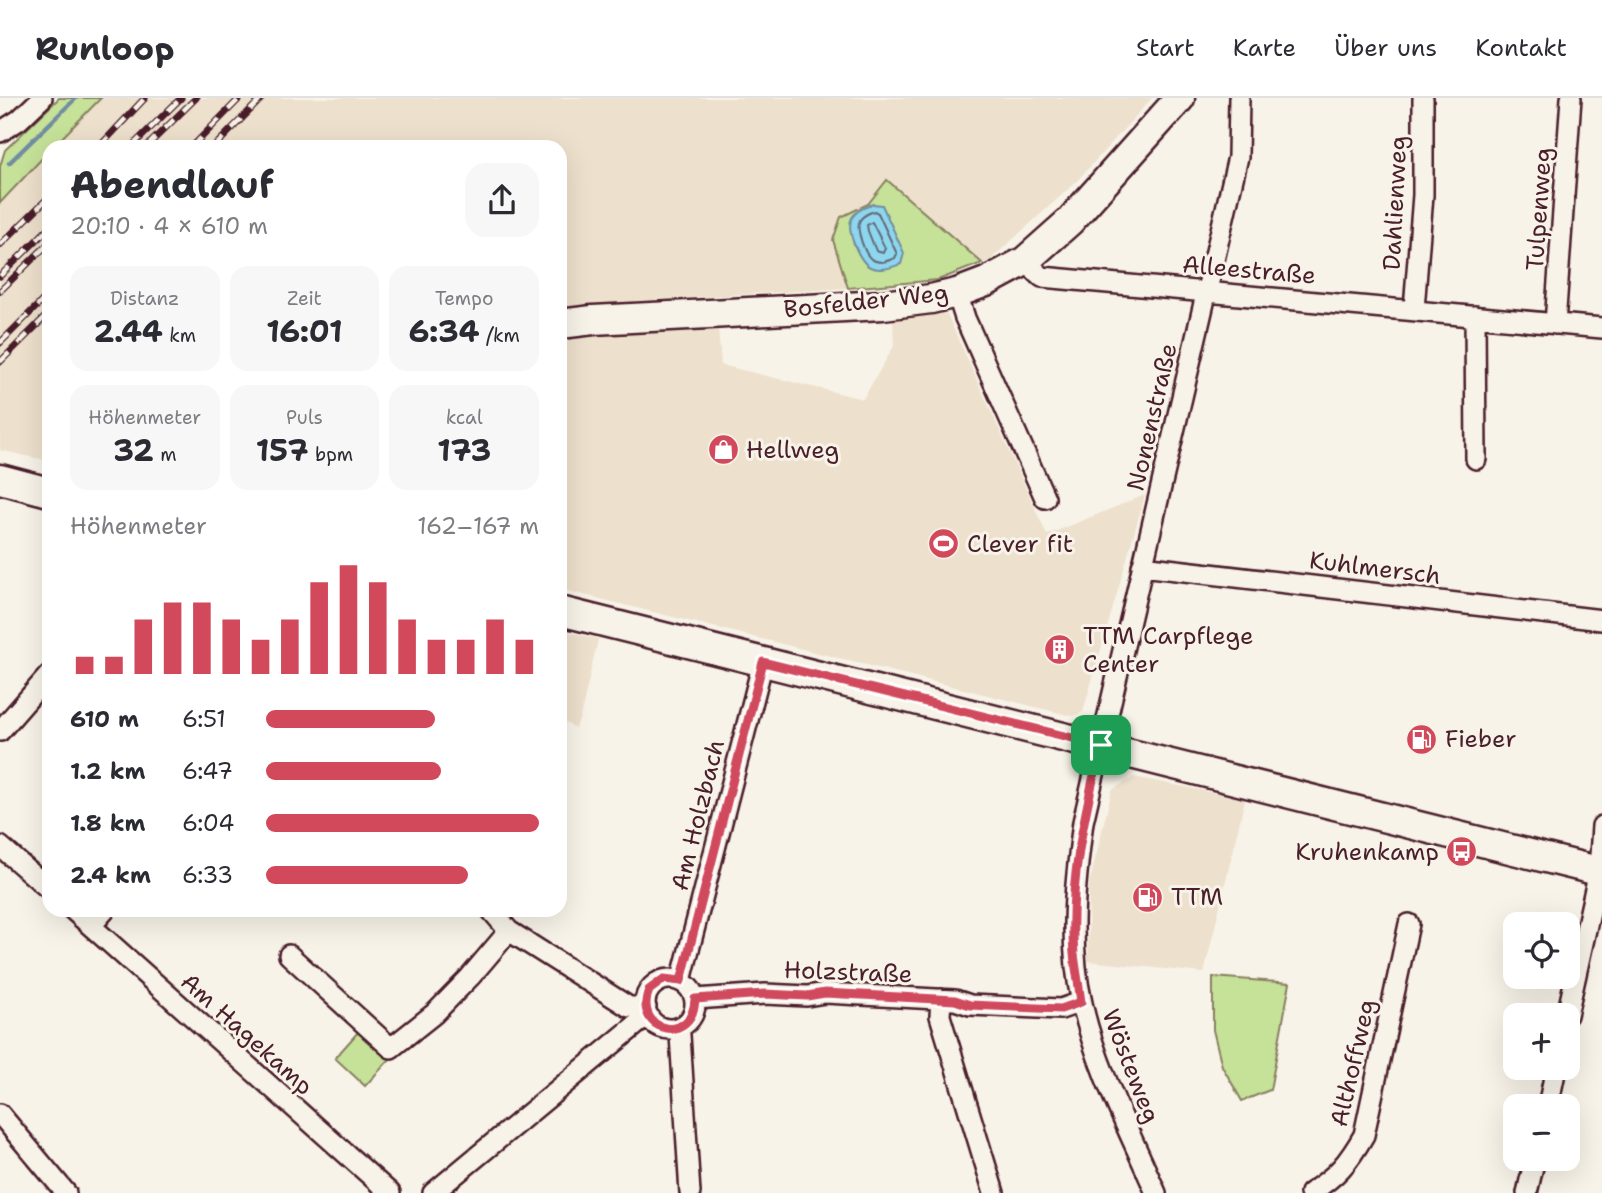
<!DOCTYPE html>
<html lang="de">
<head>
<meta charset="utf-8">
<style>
	:root { --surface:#fff; --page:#f7f7f7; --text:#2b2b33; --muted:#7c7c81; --line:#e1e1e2; --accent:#d1495b }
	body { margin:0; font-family:"Shantell Sans",sans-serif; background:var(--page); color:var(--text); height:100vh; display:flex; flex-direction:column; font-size:26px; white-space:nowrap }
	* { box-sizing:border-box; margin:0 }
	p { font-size:23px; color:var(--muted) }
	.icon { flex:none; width:38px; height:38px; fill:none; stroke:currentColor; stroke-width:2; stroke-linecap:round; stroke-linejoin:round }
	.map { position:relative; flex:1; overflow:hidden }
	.side { position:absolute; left:42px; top:42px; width:525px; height:777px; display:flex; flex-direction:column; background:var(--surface); border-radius:21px; box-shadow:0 7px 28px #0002 }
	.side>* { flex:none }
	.controls { position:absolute; left:1503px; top:814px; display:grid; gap:14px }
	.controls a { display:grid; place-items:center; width:77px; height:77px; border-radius:14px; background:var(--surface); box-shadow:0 7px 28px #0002; font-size:35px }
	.pin { position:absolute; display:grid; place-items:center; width:60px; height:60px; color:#fff; margin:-30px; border-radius:14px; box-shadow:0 4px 10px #0006 }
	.round { display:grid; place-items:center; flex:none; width:74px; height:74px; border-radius:21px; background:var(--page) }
	.head { display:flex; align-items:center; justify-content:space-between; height:119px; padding:0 28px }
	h1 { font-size:38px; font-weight:700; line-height:52px }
	.stats { display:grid; grid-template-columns:repeat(3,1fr); gap:10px; height:119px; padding:7px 28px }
	.stats div { display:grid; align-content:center; border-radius:18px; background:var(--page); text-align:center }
	.stats b { font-size:30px; font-weight:700 }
	.stats small { font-size:19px; font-weight:400 }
	.stats p { font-size:19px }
	.chart { height:196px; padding:14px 28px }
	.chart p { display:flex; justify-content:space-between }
	.chart svg { width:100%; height:126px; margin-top:7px; stroke:var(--accent); stroke-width:6 }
	ul { padding:0 28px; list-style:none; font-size:23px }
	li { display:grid; grid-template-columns:112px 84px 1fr; align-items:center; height:52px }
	li i { height:18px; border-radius:9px; background:var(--accent) }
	header { display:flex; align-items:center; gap:42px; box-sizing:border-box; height:98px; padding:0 35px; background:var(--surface); border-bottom:2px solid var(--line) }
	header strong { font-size:33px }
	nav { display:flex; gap:38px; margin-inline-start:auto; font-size:24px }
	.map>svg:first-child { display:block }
	.built { fill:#ede0cc }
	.green { fill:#c6e198; stroke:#888062; stroke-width:2 }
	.water { fill:#8cd6ee; stroke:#728da0; stroke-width:2 }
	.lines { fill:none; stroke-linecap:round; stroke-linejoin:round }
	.shore { stroke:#646879; stroke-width:2 }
	.stream { stroke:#728da0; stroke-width:4.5 }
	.street-casing { stroke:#4a1f2b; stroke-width:24 }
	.secondary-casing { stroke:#4a1f2b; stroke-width:33 }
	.street { stroke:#f7f3e8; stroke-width:19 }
	.secondary { stroke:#f7f3e8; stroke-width:28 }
	.rail-casing { stroke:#4a1f2b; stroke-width:7 }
	.rail { stroke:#f7f3e8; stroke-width:4.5; stroke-dasharray:13; stroke-linecap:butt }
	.route-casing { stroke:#fff; stroke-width:14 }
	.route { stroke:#d1495b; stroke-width:9 }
	.labels { text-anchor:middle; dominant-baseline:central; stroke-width:6; stroke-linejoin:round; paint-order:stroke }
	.street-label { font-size:24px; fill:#4a1f2b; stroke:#f7f3e8 }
	.poi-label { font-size:24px; fill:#4a1f2b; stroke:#f7f3e8; text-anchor:start }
</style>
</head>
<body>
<header>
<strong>Runloop</strong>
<nav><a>Start</a><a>Karte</a><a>Über uns</a><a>Kontakt</a></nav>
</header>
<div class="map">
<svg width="1602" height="1095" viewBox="0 0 1602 1095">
	<rect width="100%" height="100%" fill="#f7f3e8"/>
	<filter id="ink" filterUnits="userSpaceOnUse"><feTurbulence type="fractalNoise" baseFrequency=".0143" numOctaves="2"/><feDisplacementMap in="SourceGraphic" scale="14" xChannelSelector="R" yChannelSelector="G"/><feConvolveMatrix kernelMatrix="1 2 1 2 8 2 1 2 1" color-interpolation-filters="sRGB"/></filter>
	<g filter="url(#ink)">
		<!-- built -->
		<path class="built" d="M 101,0 L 1152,0 L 1076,84 L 989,163 L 982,165 L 887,83 L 868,106 L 841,120 L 833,143 L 848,190 L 617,204 L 560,212 L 560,49 L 53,49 Z
			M 49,53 L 49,363 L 0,352 L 0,105 Z
			M 947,216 L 1047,437 L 1145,397 L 1083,614 L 1072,618 L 560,491 L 560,241 L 718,229 L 721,267 L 863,301 L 894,248 L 893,218 Z
			M 560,532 L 598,541 L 580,620 L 575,630 L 564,624 L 560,630 Z
			M 1134,679 L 1245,701 L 1204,875 L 1088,863 L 1089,787 L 1112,692 Z"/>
		<!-- green -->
		<path class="green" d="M 59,0 L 101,0 L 53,49 L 49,49 L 49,53 L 0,105 L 0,68 L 5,52 Z
			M 887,82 L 982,165 L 938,182 L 848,190 L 833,142 L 841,119 L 868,106 Z
			M 1213,879 L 1290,885 L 1270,992 L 1242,1003 L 1222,968 L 1213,932 Z
			M 359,933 L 390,961 L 365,988 L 335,960 Z"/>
		<!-- water -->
		<path class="water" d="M 873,106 L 882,107 L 904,155 L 901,166 C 892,169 883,173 873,170 C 860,167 847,135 851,122 C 855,112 865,110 873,106 Z"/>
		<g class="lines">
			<!-- shore -->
			<path class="shore" d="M 874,113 L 878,115 L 897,156 L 895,160 C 888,163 881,166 873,162 C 865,159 855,130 860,122 C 863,117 869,115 874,113 Z
				M 872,124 L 885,150 L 883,155 L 876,153 L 868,133 L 867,127 Z"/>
			<!-- stream -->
			<path class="stream" d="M 9,65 L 76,0"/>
			<defs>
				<path id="street" d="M 0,34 L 19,22 L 42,0
					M 1025,163 L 1042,179 L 1602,230
					M 957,195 L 965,220 L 1045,400
					M 1414,211 L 1423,97 L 1423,0
					M 1475,218 L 1476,361
					M 1555,226 L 1571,0
					M 1142,468 L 1602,522
					M 0,633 L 49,577
					M 0,748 L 49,791
					M 73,812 L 390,1095
					M 491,812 L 509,833 L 629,909 L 646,909
					M 91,828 L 105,812
					M 289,857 L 391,950 L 435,915 L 470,879 L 509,833
					M645 906a25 25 0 1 1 50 0a25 25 0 1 1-50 0Z
					M 681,883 L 763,564
					M 696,901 L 765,896 L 807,898 L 825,895 L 955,902 L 970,907 L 1061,911 L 1081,904
					M 941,901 L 940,918 L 994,1095
					M 1567,917 L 1599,773 L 1602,728
					M 678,930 L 680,937 L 690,1095
					M 1548,1008 L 1556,970
					M 0,1016 L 66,1095
					M 433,1095 L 648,917
					M 1156,1095 C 1130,1034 1096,970 1082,905 C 1068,845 1075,785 1083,724 L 1238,59 L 1239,0
					M 1310,1095 C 1337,1078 1348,1065 1364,1037 L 1409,826
					M 1527,1095 L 1535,1060"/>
				<path id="secondary" d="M 560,226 L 593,222 L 883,207 L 931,201 L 957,195 L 986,184 L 1025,163 L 1070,123 L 1180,0
					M 0,381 L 49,394
					M 560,513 L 1602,774"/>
			</defs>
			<!-- street casing -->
			<use href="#street" class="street-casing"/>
			<!-- secondary casing -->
			<use href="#secondary" class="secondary-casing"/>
			<!-- street -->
			<use href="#street" class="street"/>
			<!-- secondary -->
			<use href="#secondary" class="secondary"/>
			<defs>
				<path id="rail" d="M 99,49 L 145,0
					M 131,49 L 181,0
					M 146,49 L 196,0
					M 192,49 L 240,0
					M 214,49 L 262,0
					M 0,147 L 49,99
					M 0,178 L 49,130
					M 0,193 L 49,145
					M 0,245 L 49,196
					M 0,264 L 49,215"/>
			</defs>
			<!-- rail casing -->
			<use href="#rail" class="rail-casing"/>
			<!-- rail -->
			<use href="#rail" class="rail"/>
		</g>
	</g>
	<g class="lines" filter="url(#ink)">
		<defs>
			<path id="route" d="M 763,564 L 1101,647 C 1085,715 1068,786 1074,856 C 1076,872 1079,888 1081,904 L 1061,911 L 970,907 L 955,902 L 825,895 L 807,898 L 765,896 L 695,901 C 693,948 632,934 649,892 L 664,881 L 681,883 Z"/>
		</defs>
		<!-- route casing -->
		<use href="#route" class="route-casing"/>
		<!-- route -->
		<use href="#route" class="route"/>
	</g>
	<!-- icons -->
	<defs>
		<symbol id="shop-disc" viewBox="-11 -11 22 22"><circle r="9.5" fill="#d1495b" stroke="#f7f3e8"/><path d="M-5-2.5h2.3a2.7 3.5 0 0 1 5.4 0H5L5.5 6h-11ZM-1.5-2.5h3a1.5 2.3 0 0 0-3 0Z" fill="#fff"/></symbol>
		<symbol id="stadium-disc" viewBox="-11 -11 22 22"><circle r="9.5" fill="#d1495b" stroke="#f7f3e8"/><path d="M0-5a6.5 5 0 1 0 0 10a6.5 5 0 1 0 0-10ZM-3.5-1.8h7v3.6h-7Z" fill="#fff"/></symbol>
		<symbol id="building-disc" viewBox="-11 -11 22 22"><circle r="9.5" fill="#d1495b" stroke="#f7f3e8"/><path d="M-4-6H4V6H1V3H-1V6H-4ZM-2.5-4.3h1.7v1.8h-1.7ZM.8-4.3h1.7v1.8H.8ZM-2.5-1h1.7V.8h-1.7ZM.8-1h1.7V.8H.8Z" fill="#fff"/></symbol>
		<symbol id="fuel-disc" viewBox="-11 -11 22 22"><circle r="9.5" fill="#d1495b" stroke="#f7f3e8"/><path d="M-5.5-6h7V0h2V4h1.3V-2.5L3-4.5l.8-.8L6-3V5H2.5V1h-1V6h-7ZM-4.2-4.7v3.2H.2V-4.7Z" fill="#fff"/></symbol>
		<symbol id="bus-disc" viewBox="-11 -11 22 22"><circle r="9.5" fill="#d1495b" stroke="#f7f3e8"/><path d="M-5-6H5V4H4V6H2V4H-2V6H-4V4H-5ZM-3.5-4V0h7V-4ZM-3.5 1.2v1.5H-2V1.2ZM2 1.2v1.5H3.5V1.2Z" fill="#fff"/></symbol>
	</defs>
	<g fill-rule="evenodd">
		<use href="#shop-disc" x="706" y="334" width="35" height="35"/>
		<use href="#stadium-disc" x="926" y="428" width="35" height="35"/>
		<use href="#building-disc" x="1042" y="534" width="35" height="35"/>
		<use href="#fuel-disc" x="1404" y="624" width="35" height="35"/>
		<use href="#bus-disc" x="1444" y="736" width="35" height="35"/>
		<use href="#fuel-disc" x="1130" y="782" width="35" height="35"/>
	</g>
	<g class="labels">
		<!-- street labels -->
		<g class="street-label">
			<text transform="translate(1395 105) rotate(-87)">Dahlienweg</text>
			<text transform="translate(1539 111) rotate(-86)">Tulpenweg</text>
			<text transform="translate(1249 172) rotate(5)">Alleestraße</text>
			<text transform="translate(866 203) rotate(-6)">Bosfelder Weg</text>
			<text transform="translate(1152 319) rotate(-77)">Nonenstraße</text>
			<text transform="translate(1375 470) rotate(7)">Kuhlmersch</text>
			<text transform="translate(698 717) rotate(-76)">Am Holzbach</text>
			<text transform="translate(848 874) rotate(2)">Holzstraße</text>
			<text transform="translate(247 936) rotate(42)">Am Hagekamp</text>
			<text transform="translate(1353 965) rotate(-77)">Althoffweg</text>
			<text transform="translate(1131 968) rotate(69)">Wösteweg</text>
		</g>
		<!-- poi labels -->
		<g class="poi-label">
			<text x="746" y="352">Hellweg</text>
			<text x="967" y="446">Clever fit</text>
			<text x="1083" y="538">TTM Carpflege<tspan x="1083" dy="28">Center</tspan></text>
			<text x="1445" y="641">Fieber</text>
			<text x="1439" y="754" text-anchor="end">Kruhenkamp</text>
			<text x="1171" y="799">TTM</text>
		</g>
	</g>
</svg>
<div class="controls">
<a><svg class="icon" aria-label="locate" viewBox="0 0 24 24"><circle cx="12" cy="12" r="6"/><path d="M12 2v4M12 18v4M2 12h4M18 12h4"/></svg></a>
<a>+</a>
<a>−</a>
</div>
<div class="pin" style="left:1101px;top:647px;background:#1e9e55"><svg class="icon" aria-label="arrive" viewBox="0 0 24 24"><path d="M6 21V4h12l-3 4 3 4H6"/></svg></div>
<section class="side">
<div class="head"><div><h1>Abendlauf</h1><p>20:10 · 4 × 610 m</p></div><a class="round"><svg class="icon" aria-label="share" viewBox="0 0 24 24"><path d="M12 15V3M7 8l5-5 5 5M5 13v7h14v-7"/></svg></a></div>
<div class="stats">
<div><p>Distanz</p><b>2.44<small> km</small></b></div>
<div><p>Zeit</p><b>16:01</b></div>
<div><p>Tempo</p><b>6:34<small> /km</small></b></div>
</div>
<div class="stats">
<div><p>Höhenmeter</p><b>32<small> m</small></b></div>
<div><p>Puls</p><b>157<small> bpm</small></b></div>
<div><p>kcal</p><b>173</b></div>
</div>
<div class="chart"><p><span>Höhenmeter</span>162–167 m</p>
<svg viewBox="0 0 160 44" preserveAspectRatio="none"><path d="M5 44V38M15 44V38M25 44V25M35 44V19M45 44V19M55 44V25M65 44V32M75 44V25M85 44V12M95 44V6M105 44V12M115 44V25M125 44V32M135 44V32M145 44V25M155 44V32"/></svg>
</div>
<ul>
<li><b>610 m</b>6:51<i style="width:62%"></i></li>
<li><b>1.2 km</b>6:47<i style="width:64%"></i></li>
<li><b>1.8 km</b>6:04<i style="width:100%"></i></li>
<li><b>2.4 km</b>6:33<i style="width:74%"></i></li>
</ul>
</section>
</div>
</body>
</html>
